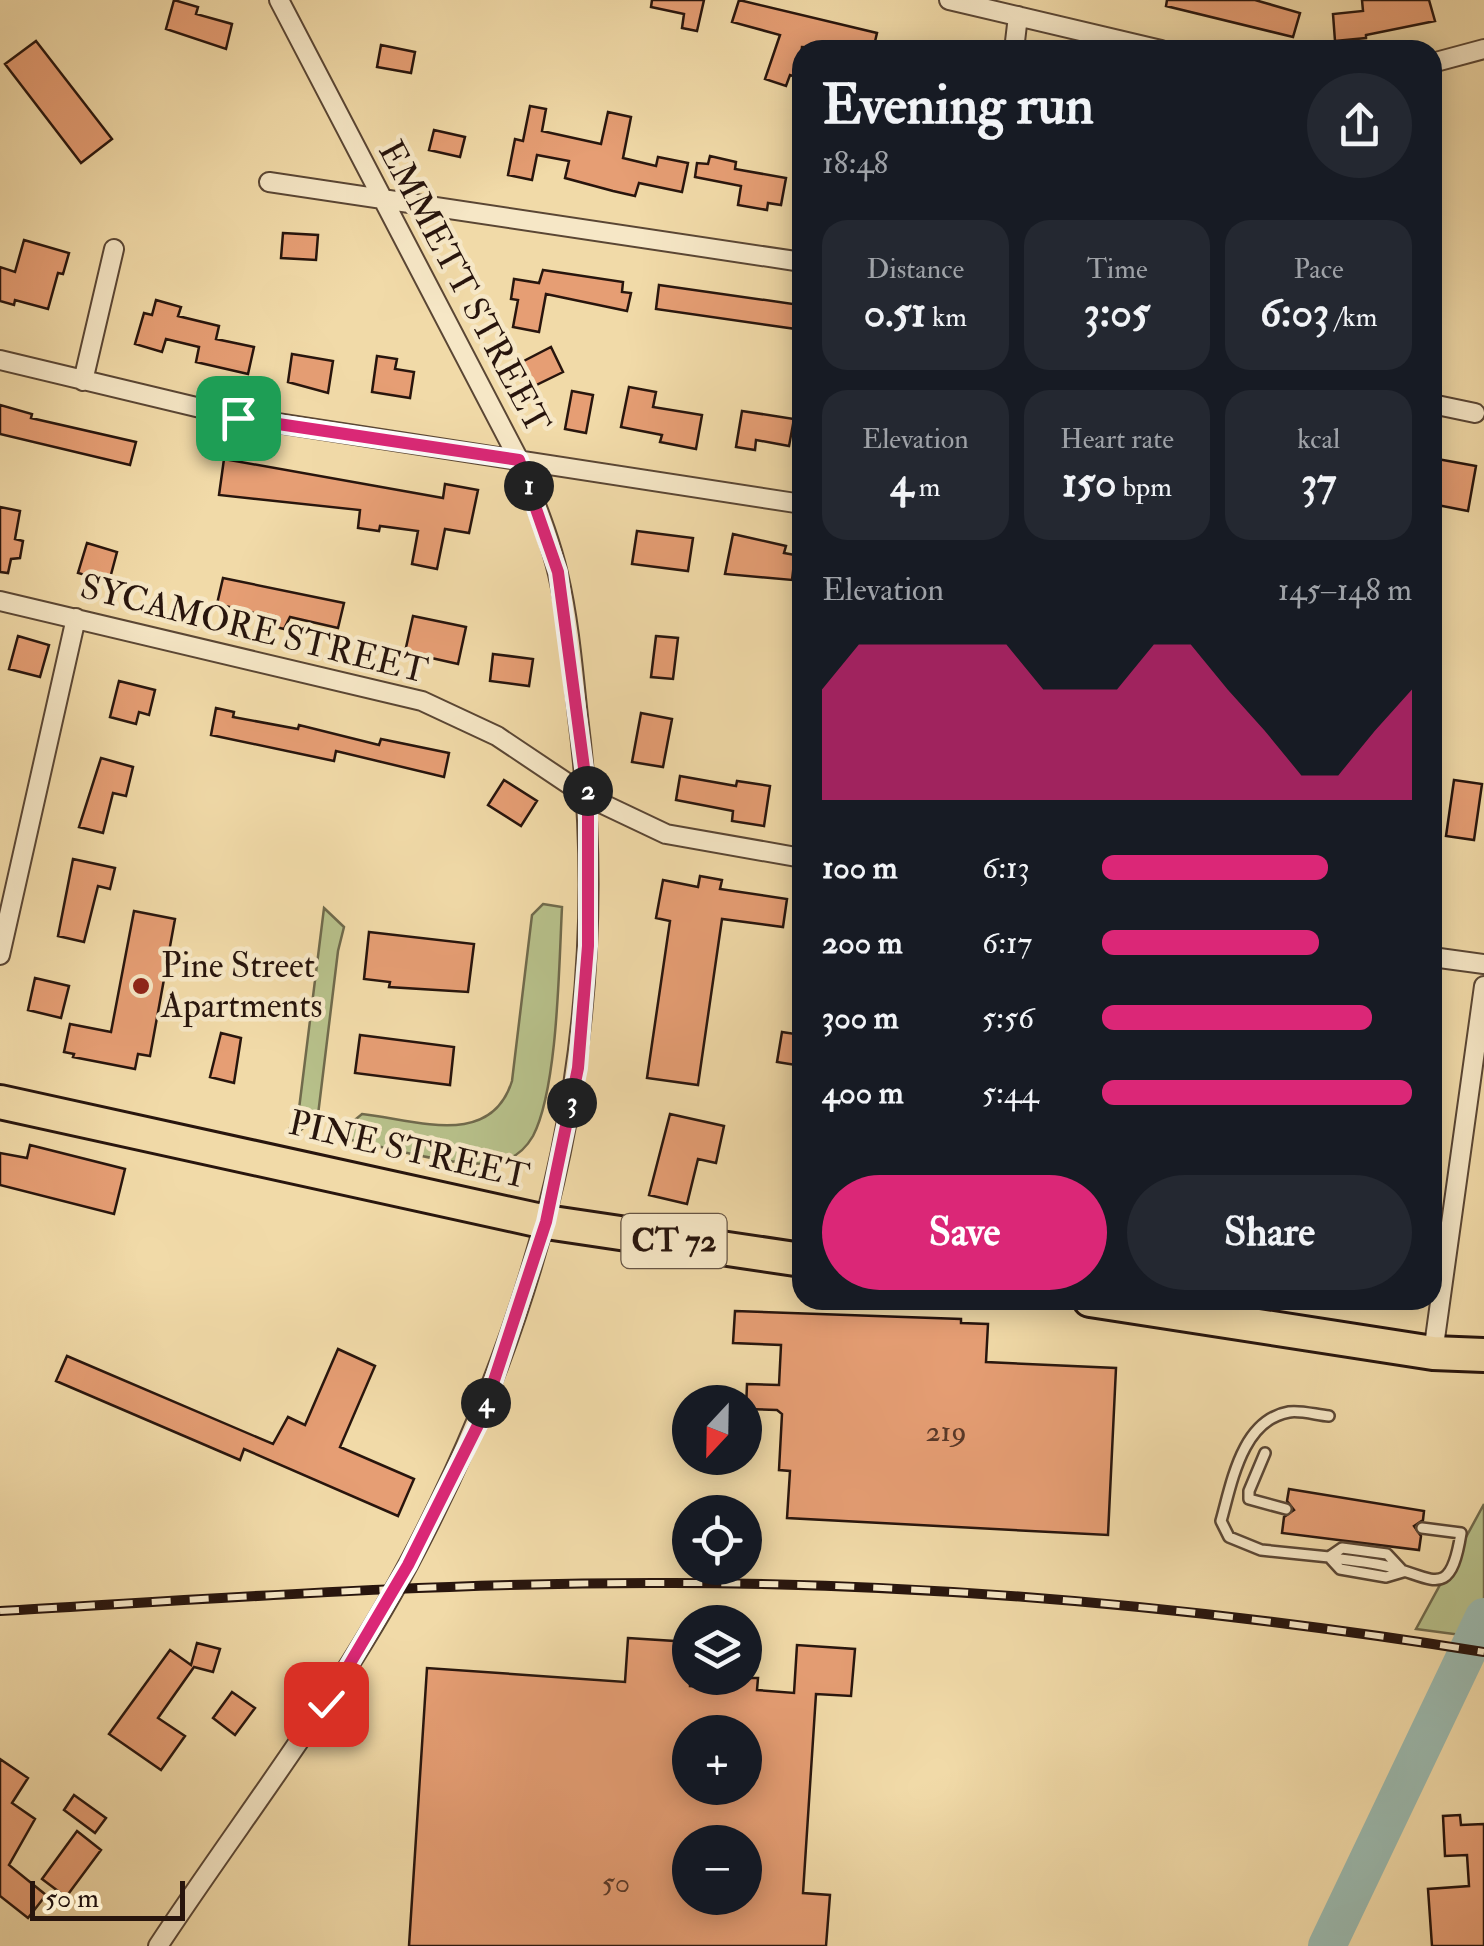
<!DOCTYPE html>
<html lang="en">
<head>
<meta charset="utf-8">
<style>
	:root { --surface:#171b24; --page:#242831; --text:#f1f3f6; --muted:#9ea1a6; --accent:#db2777 }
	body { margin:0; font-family:"IM FELL Double Pica",serif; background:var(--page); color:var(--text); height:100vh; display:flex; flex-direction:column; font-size:38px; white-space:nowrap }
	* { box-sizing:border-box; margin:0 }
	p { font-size:32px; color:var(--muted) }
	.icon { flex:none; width:55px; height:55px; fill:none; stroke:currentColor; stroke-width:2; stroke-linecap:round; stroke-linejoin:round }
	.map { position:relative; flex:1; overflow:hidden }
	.sheet { position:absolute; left:792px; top:40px; width:650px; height:1270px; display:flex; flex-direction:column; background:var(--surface); border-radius:30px; box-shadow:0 5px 25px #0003 }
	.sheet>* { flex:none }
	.needle { width:65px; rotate:202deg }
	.buttons { position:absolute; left:672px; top:1385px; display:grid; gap:20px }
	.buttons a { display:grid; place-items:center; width:90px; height:90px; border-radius:50%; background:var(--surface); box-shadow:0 5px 25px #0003; font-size:50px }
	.scale { position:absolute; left:30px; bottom:25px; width:155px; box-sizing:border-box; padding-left:10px; border:5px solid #28150d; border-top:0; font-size:28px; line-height:35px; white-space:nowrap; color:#28150d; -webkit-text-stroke:8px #f6e7c6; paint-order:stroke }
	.pin { position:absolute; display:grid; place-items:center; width:85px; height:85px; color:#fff; margin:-42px; border-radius:20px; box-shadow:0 5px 15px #0006 }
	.km { position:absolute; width:50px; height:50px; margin:-25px; border-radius:50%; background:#222; color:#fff; font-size:28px; line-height:50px; text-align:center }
	.round { display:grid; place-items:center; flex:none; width:105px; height:105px; border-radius:52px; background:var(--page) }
	.head { display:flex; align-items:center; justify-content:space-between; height:170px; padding:0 30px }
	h1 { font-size:55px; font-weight:700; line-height:75px }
	.stats { display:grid; grid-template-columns:repeat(3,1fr); gap:15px; height:170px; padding:10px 30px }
	.stats div { display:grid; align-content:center; border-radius:25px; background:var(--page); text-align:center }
	.stats b { font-size:42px; font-weight:700 }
	.stats small { font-size:28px; font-weight:400 }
	.stats p { font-size:28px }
	.chart { height:280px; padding:20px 30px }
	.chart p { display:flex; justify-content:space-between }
	.chart svg { width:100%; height:180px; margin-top:10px; fill:var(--accent); opacity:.7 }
	.action { display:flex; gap:20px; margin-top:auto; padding:20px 30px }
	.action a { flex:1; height:115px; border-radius:60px; background:var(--accent); color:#fff; font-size:40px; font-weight:700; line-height:115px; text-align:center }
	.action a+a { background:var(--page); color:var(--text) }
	ul { padding:0 30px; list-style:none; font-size:32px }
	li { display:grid; grid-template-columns:160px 120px 1fr; align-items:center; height:75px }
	li i { height:25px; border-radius:12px; background:var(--accent) }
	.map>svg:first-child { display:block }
	.green { fill:#b7c08a; stroke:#706a4c; stroke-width:2.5 }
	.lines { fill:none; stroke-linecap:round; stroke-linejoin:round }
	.river { stroke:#9cbaaf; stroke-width:38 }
	.building { fill:#e69e74; stroke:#28150d; stroke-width:2.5; fill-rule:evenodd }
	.lane-casing { stroke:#5a4634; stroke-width:14 }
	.street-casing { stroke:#5a4634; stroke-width:22 }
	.highway-casing { stroke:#28150d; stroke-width:38 }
	.lane { stroke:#f6e7c6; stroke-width:9 }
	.street { stroke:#f6e7c6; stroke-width:18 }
	.highway { stroke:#f1daa8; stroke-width:32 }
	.rail-casing { stroke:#28150d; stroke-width:10 }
	.rail { stroke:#f6e7c6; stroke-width:6; stroke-dasharray:19; stroke-linecap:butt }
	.route-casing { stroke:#fff; stroke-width:20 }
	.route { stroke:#db2777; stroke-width:12 }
	.poi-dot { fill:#8f2418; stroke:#f6e7c6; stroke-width:4 }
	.labels { text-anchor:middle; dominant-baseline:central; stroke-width:9; stroke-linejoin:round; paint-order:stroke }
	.number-label { font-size:30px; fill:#583727 }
	.shield { fill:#f6e7c6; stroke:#665444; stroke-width:2.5 }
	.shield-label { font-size:32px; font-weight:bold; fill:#28150d }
	.street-label { font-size:35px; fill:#28150d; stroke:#f6e7c6 }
	.poi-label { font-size:35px; fill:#28150d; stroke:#f6e7c6; text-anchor:start }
</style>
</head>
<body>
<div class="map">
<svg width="1484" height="1946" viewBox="0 0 1484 1946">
	<rect width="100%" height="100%" fill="#f1daa8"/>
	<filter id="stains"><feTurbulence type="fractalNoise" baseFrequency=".002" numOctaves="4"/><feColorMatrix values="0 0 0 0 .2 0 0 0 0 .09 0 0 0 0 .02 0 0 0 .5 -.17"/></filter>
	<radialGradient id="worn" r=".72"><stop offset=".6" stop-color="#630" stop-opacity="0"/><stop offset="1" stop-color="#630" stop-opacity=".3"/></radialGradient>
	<!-- green -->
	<path class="green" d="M 543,904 L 562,907 C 559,964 558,1088 533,1136 C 525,1150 512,1160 496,1163 C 459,1168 389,1148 351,1140 L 351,1123 L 362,1114 C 416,1120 491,1149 512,1081 L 532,915 Z
		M 324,908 L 344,927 L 338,951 L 318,1115 L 301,1130 L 290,1128 L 298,1117 Z
		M 1484,1504 L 1484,1638 L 1416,1629 Z"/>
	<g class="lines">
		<!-- river -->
		<path class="river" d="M 1327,1946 L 1484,1617"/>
	</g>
	<!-- building -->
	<path class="building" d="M 174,0 L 198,7 L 196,14 L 232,24 L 226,49 L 166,29 Z
		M 652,0 L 704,0 L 697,31 L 682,28 L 684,14 L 651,7 Z
		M 739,0 L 877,33 L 873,50 L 802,47 L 799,78 L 790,75 L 786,86 L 765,79 L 780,35 L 732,22 Z
		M 1167,0 L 1255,0 L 1300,13 L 1293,37 L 1166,6 Z
		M 1362,0 L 1429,0 L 1435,21 L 1366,35 L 1366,38 L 1335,41 L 1333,14 L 1363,11 Z
		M 36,41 L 112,139 L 81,163 L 5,64 Z
		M 381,45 L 415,52 L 411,73 L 377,67 Z
		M 530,106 L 546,109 L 542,131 L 601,144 L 608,112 L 631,117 L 623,158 L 656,166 L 658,157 L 688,163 L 682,192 L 639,183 L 635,196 L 613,191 L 565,178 L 569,161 L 537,155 L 532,180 L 508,175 L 515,139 L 523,141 Z
		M 434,130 L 465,137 L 460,157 L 429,150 Z
		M 710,156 L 736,162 L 735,169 L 786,178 L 781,205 L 768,203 L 767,210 L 738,205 L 741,186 L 695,177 L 697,163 L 708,164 Z
		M 283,233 L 318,235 L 316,260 L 281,258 Z
		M 24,240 L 69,253 L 63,274 L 58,273 L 48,309 L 15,300 L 14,305 L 0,301 L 0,267 L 15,272 Z
		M 543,270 L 623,282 L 622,292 L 631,293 L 627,311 L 546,294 L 539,332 L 513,327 L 518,300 L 511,299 L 514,279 L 539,283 Z
		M 659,285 L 800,305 L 796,329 L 656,309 Z
		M 156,300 L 181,307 L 178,316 L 219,326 L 216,339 L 254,347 L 248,374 L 196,362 L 199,347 L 166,339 L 162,352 L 135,344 L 144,313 L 152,315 Z
		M 551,347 L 563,372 L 530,388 L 518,364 Z
		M 292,354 L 333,361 L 328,393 L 288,382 Z
		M 377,356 L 397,359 L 395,369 L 414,372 L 410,398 L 372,392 Z
		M 629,387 L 656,392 L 653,407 L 702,415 L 696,449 L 660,442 L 662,435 L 621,427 Z
		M 572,391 L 593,395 L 586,433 L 565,429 Z
		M 0,405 L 32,414 L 31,418 L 136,442 L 130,465 L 0,434 Z
		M 742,411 L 794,419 L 789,446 L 756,440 L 755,450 L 736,447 Z
		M 1432,458 L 1476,466 L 1468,511 L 1432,504 Z
		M 224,459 L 443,498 L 445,484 L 478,490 L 469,533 L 445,529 L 437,569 L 412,564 L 418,531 L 380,526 L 379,531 L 358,528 L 360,510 L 219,495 Z
		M 0,507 L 20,511 L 15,539 L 23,541 L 20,558 L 11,559 L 8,573 L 0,572 Z
		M 637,531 L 693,538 L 688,571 L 632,564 Z
		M 733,534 L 786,546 L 784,553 L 795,555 L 792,580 L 725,574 Z
		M 87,543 L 117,552 L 109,582 L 78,573 Z
		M 223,578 L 344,603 L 338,628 L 290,617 L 284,629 L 260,623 L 262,615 L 217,604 Z
		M 413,616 L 466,627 L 458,664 L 405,652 Z
		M 18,636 L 49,645 L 40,677 L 9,669 Z
		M 656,636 L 678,638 L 673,679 L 651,677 Z
		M 493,654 L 533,659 L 529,686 L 490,681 Z
		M 119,681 L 155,690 L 149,715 L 139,712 L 136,724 L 110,717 Z
		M 216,708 L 234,712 L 233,717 L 298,729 L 299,725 L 379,745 L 381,739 L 449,753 L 444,777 L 336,751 L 334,761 L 211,735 Z
		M 641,713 L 672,719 L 663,767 L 632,762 Z
		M 101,758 L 133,767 L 126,796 L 113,793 L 103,833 L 79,827 Z
		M 680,776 L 736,786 L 737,781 L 770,786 L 764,826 L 732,821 L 733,811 L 676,800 Z
		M 504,780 L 537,801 L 521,826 L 488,805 Z
		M 1454,780 L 1482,784 L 1474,840 L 1446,836 Z
		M 73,859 L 115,868 L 110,889 L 98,886 L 84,942 L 58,936 Z
		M 700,876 L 722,880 L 720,889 L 787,899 L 783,927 L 722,919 L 698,1085 L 647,1078 L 670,921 L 656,918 L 663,880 L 698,887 Z
		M 134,911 L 175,919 L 150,1056 L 138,1054 L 135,1069 L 73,1057 L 74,1054 L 64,1052 L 70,1024 L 111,1032 Z
		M 369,932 L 474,944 L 468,992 L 389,987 L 390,982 L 364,979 Z
		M 35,978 L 69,986 L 61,1018 L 28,1010 Z
		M 782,1032 L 802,1035 L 802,1066 L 777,1062 Z
		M 221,1033 L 241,1038 L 234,1083 L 210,1077 Z
		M 360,1035 L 454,1047 L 450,1085 L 355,1073 Z
		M 670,1114 L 724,1126 L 716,1163 L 698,1159 L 687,1204 L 649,1195 Z
		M 30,1145 L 125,1169 L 114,1214 L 0,1185 L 0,1153 L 27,1158 Z
		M 735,1311 L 961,1319 L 961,1323 L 988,1324 L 986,1362 L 1116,1368 L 1108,1535 L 787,1518 L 790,1471 L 779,1470 L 782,1414 L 777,1410 L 746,1409 L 747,1384 L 779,1385 L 781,1345 L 733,1343 Z
		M 338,1349 L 375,1366 L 340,1447 L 414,1479 L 398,1516 L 244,1449 L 240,1460 L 56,1381 L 67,1356 L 273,1444 L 288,1417 L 305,1425 Z
		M 1289,1489 L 1424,1511 L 1423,1520 L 1414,1526 L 1421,1536 L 1419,1550 L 1282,1533 L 1284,1517 L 1294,1510 L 1287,1501 Z
		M 628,1638 L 690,1642 L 690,1686 L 723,1688 L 724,1678 L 758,1678 L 757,1690 L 794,1693 L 797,1645 L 855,1649 L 851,1696 L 816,1694 L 803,1893 L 830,1895 L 826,1946 L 409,1946 L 427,1668 L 625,1682 ZM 690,1732 L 745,1732 L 745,1788 L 690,1788 ZM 690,1842 L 745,1842 L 745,1898 L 690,1898 Z
		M 197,1643 L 220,1649 L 213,1672 L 194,1667 L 158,1718 L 185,1736 L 161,1770 L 109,1734 L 170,1650 L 191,1665 Z
		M 232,1692 L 255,1708 L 235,1735 L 213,1718 Z
		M 0,1759 L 28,1778 L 12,1803 L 35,1819 L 9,1865 L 46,1895 L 28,1918 L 0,1896 Z
		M 74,1795 L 106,1818 L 95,1833 L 64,1810 Z
		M 1460,1815 L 1461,1825 L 1484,1824 L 1484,1946 L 1432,1946 L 1428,1889 L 1469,1886 L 1467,1855 L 1445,1856 L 1443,1816 Z
		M 77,1831 L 101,1850 L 66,1897 L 42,1879 Z"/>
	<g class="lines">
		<defs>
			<path id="lane" d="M 1329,1416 C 1317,1415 1300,1410 1289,1412 C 1242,1420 1232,1482 1221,1521 L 1229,1537 L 1261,1550 L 1329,1557 L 1340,1569 L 1386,1577 L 1403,1572
				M 1265,1453 L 1249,1491 L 1249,1499 L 1286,1509
				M 1329,1557 L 1342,1548 L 1387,1554 L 1401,1569
				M 1331,1558 C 1349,1560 1368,1562 1386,1566 C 1432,1576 1450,1603 1461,1533 L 1422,1528"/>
			<path id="street" d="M 949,0 L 1161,50
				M 1014,50 L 1018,16
				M 1432,63 L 1484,49
				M 269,182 L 802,262
				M 0,360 L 238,417 L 802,504
				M 83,381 L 114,249
				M 1432,404 L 1475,413
				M 0,601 L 422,701 L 497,736 L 588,797 L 666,834 L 802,858
				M 0,955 L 76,618
				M 1432,957 L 1484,964
				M 1433,1353 L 1484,986
				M 158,1946 C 242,1819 337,1698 409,1563 C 550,1297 616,1018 578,717 C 573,670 569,621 558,574 C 549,535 533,498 519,460 L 279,0"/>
			<path id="highway" d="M 0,1102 L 546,1222 L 802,1260
				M 1090,1300 L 1433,1353 L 1484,1355"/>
		</defs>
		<!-- lane casing -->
		<use href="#lane" class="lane-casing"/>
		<!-- street casing -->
		<use href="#street" class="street-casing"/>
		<!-- highway casing -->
		<use href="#highway" class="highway-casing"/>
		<!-- lane -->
		<use href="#lane" class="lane"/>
		<!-- street -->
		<use href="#street" class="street"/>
		<!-- highway -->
		<use href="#highway" class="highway"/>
		<defs>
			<path id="rail" d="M 0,1611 C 224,1598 447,1582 672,1583 C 944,1583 1215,1609 1484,1652"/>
		</defs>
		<!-- rail casing -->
		<use href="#rail" class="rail-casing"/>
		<!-- rail -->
		<use href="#rail" class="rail"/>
	</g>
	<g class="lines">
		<defs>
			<path id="route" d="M 238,418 L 519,460 L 558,572 L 588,798 L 588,946 L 578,1068 L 546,1222 L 482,1417 L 408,1565 L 326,1704"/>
		</defs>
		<!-- route casing -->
		<use href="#route" class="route-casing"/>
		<!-- route -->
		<use href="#route" class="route"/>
	</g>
	<!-- markers -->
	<circle class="poi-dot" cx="141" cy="986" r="10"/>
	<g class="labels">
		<!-- number labels -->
		<g class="number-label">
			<text x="946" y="1431">219</text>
			<text x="616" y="1882">50</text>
		</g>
		<!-- shield labels -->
		<rect class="shield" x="621.5" y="1214" width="105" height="54" rx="8"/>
		<g class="shield-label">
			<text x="674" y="1241">CT 72</text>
		</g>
		<!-- street labels -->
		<g class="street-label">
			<text transform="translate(464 287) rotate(62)">EMMETT STREET</text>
			<text transform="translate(254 629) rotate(14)">SYCAMORE STREET</text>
			<text transform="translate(409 1150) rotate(13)">PINE STREET</text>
		</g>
		<!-- poi labels -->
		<g class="poi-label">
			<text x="161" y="966">Pine Street<tspan x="161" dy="40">Apartments</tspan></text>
		</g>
	</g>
	<rect width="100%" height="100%" filter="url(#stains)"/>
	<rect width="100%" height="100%" fill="url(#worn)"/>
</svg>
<div class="buttons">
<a><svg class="needle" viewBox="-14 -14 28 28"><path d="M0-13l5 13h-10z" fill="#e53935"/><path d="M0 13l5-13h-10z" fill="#9ea1a6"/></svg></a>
<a><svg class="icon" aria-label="locate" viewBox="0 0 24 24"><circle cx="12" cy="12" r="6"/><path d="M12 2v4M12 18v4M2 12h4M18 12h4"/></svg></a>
<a><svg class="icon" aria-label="layers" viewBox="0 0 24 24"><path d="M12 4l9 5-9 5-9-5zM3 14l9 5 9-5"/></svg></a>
<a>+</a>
<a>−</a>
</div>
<div class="scale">50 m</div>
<div class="pin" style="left:238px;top:418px;background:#1e9e55"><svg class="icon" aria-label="arrive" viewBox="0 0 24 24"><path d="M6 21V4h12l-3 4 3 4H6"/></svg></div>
<div class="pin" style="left:326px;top:1704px;background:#d93025"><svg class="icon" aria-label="check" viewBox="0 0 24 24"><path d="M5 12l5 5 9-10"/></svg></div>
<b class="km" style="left:529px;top:486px">1</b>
<b class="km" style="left:588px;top:791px">2</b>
<b class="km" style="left:572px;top:1103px">3</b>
<b class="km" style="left:486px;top:1403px">4</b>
<section class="sheet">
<div class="head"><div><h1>Evening run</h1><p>18:48</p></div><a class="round"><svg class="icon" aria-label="share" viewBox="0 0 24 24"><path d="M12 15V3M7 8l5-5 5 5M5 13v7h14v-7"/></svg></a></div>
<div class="stats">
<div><p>Distance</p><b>0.51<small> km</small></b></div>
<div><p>Time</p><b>3:05</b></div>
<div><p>Pace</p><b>6:03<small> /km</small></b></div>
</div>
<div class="stats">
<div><p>Elevation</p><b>4<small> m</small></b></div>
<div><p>Heart rate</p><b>150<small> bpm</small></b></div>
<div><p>kcal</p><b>37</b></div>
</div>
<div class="chart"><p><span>Elevation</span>145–148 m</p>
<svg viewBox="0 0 160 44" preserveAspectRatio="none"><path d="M0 44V17L10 6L20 6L30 6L40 6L50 6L60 17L70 17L80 17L90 6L100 6L110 17L120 27L130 38L140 38L150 27L160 17V44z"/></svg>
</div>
<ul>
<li><b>100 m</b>6:13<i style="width:73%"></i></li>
<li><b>200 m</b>6:17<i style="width:70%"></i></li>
<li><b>300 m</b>5:56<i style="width:87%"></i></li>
<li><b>400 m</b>5:44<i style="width:100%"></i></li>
</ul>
<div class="action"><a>Save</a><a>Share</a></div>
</section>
</div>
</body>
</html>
